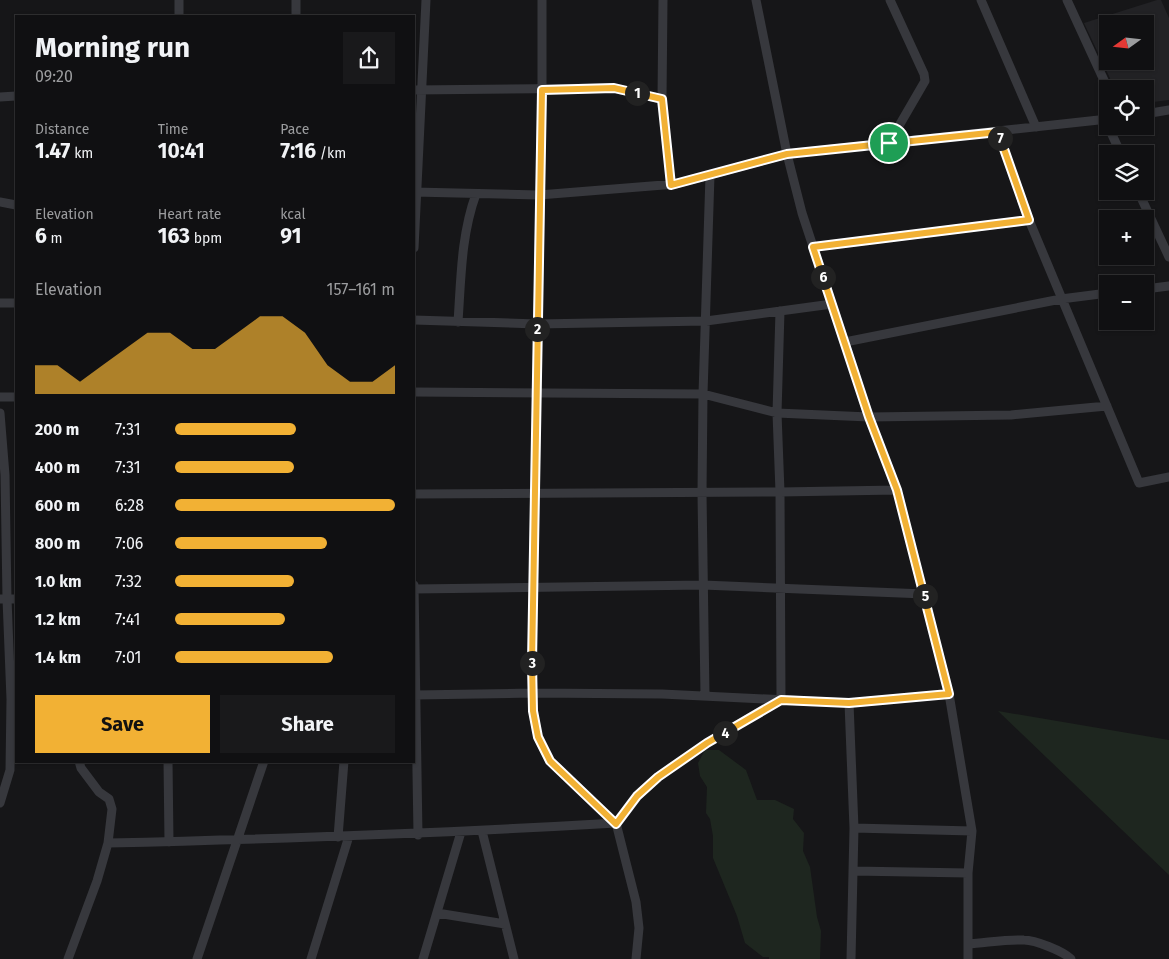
<!DOCTYPE html>
<html lang="en">
<head>
<meta charset="utf-8">
<style>
	:root { --surface:#101012; --page:#19191b; --text:#f1f3f6; --muted:#9c9d9f; --line:#303032; --accent:#f2b134 }
	body { margin:0; font-family:"Fira Sans",sans-serif; background:var(--page); color:var(--text); height:100vh; display:flex; flex-direction:column; font-size:19px; white-space:nowrap }
	* { box-sizing:border-box; margin:0 }
	p { font-size:16px; color:var(--muted) }
	.icon { flex:none; width:28px; height:28px; fill:none; stroke:currentColor; stroke-width:2; stroke-linecap:round; stroke-linejoin:round }
	.map { position:relative; flex:1; overflow:hidden }
	.panel { position:absolute; left:15px; top:15px; width:400px; height:748px; display:flex; flex-direction:column; background:var(--surface); border-radius:0px; box-shadow:0 1px 4px #0004,0 0 0 1px var(--line) }
	.panel>* { flex:none }
	.needle { width:32px; rotate:255deg }
	.controls { position:absolute; left:1099px; top:15px; display:grid; gap:10px }
	.controls a { display:grid; place-items:center; width:55px; height:55px; border-radius:0px; background:var(--surface); box-shadow:0 1px 4px #0004,0 0 0 1px var(--line); font-size:25px }
	.pin { position:absolute; display:grid; place-items:center; width:42px; height:42px; color:#fff; margin:-21px; border:2px solid #fff; border-radius:50%; box-shadow:0 1px 5px #0007 }
	.km { position:absolute; width:25px; height:25px; margin:-12px; border-radius:50%; background:#222; color:#fff; font-size:14px; line-height:25px; text-align:center }
	.round { display:grid; place-items:center; flex:none; width:52px; height:52px; border-radius:0px; background:var(--page) }
	.overview { display:flex; align-items:center; justify-content:space-between; height:85px; padding:0 20px }
	h1 { font-size:28px; font-weight:700; line-height:38px }
	.stats { display:grid; grid-template-columns:repeat(3,1fr); gap:8px; height:85px; padding:5px 20px }
	.stats div { display:grid; align-content:center }
	.stats b { font-size:21px; font-weight:700 }
	.stats small { font-size:14px; font-weight:400 }
	.stats p { font-size:14px }
	.chart { height:140px; padding:10px 20px }
	.chart p { display:flex; justify-content:space-between }
	.chart svg { width:100%; height:90px; margin-top:5px; fill:var(--accent); opacity:.7 }
	.cta { display:flex; gap:10px; margin-top:auto; padding:10px 20px }
	.cta a { flex:1; height:58px; border-radius:0px; background:var(--accent); color:#111; font-size:20px; font-weight:700; line-height:58px; text-align:center }
	.cta a+a { background:var(--page); color:var(--text) }
	ul { padding:0 20px; list-style:none; font-size:16px }
	li { display:grid; grid-template-columns:80px 60px 1fr; align-items:center; height:38px }
	li i { height:12px; border-radius:6px; background:var(--accent) }
	.map>svg:first-child { display:block }
	.built { fill:#222225; fill-rule:evenodd }
	.green { fill:#1e261f }
	.lines { fill:none; stroke-linecap:round; stroke-linejoin:round }
	.street { stroke:#37383d; stroke-width:9 }
	.route-casing { stroke:#fff; stroke-width:10 }
	.route { stroke:#f2b134; stroke-width:6 }
</style>
</head>
<body>
<div class="map">
<svg width="1169" height="959" viewBox="0 0 1169 959">
	<rect width="100%" height="100%" fill="#161618"/>
	<!-- built -->
	<path class="built" d="M 1157,0 L 1161,0 L 1169,18 L 1169,100 L 1145,103 L 1145,89 L 1115,89 L 1084,23 ZM 1108,24 L 1145,24 L 1145,61 L 1108,61 Z"/>
	<!-- green -->
	<path class="green" d="M 998,711 L 1169,740 L 1169,875 Z
		M 705,750 L 719,750 L 746,770 L 757,800 L 775,800 L 794,809 L 793,819 L 804,833 L 803,851 L 810,867 L 817,917 L 821,931 L 820,959 L 769,959 L 769,957 L 763,957 L 745,943 L 737,916 L 713,858 L 713,836 L 710,819 L 706,813 L 707,787 L 700,776 L 698,763 Z"/>
	<g class="lines">
		<!-- street -->
		<path class="street" d="M 296,0 L 296,16
			M 542,0 L 542,89 L 532,663 L 533,711 L 538,737 L 550,761 L 616,823 L 636,902 L 639,928 L 636,959
			M 663,0 L 662,99 L 671,185
			M 756,0 L 787,154 L 802,213 L 869,417 L 897,490 L 949,694 L 972,831 L 968,873 L 968,959
			M 981,0 L 1036,127
			M 1067,0 L 1108,89
			M 179,16 L 179,0
			M 414,90 L 613,88 L 662,99
			M 0,97 L 16,96
			M 1145,114 L 1169,110
			M 1108,126 L 1121,154
			M 998,132 L 1029,220 L 1139,483 L 1169,477
			M 889,143 L 925,81 L 924,74 L 890,0
			M 1138,191 L 1169,257
			M 414,192 L 539,195 L 676,184 L 787,154 L 1108,119
			M 0,202 L 16,205
			M 813,247 L 1029,220
			M 414,248 L 426,0
			M 1145,289 L 1169,286
			M 0,303 L 16,303
			M 414,320 L 537,324 L 706,321 L 832,304
			M 458,322 C 461,279 461,235 476,194
			M 845,342 L 1061,299 L 1108,293
			M 414,392 L 703,394 L 777,413 L 869,417 L 1011,415 L 1107,406
			M 0,397 L 16,397
			M 0,413 L 5,475 L 7,599 L 11,699 L 10,770 L 0,803
			M 414,494 L 780,492 L 897,490
			M 414,585 L 418,835
			M 414,589 L 703,585 L 925,594
			M 0,599 L 16,599
			M 415,695 L 532,693 L 662,694 L 849,703
			M 705,696 L 702,493 L 703,394 L 710,175
			M 168,761 L 169,842
			M 854,828 L 972,831
			M 482,831 L 514,959
			M 338,837 L 344,761
			M 108,843 C 277,839 447,833 616,823 L 637,796 L 658,777 L 707,743 L 781,699 L 780,492 L 777,413 L 780,311
			M 853,871 L 968,873
			M 437,913 L 505,924
			M 968,944 C 986,943 1006,939 1024,940 C 1035,940 1063,951 1071,959
			M 68,959 L 97,881 L 108,843 L 112,809 L 109,799 L 99,792 L 81,768 L 79,761
			M 197,959 L 264,761
			M 311,959 L 349,836
			M 423,959 L 461,832
			M 851,959 L 854,828 L 849,703 L 949,694"/>
	</g>
	<g class="lines">
		<defs>
			<path id="route" d="M 614,88 L 662,99 L 671,185 L 787,154 L 998,132 L 1029,220 L 813,247 L 869,417 L 897,490 L 949,694 L 849,703 L 781,700 L 707,743 L 658,777 L 637,796 L 616,824 L 550,761 L 538,737 L 533,711 L 532,663 L 542,90 Z"/>
		</defs>
		<!-- route casing -->
		<use href="#route" class="route-casing"/>
		<!-- route -->
		<use href="#route" class="route"/>
	</g>
</svg>
<div class="controls">
<a><svg class="needle" viewBox="-14 -14 28 28"><path d="M0-13l5 13h-10z" fill="#e53935"/><path d="M0 13l5-13h-10z" fill="#9c9d9f"/></svg></a>
<a><svg class="icon" aria-label="locate" viewBox="0 0 24 24"><circle cx="12" cy="12" r="6"/><path d="M12 2v4M12 18v4M2 12h4M18 12h4"/></svg></a>
<a><svg class="icon" aria-label="layers" viewBox="0 0 24 24"><path d="M12 4l9 5-9 5-9-5zM3 14l9 5 9-5"/></svg></a>
<a>+</a>
<a>−</a>
</div>
<div class="pin" style="left:889px;top:143px;background:#1e9e55"><svg class="icon" aria-label="arrive" viewBox="0 0 24 24"><path d="M6 21V4h12l-3 4 3 4H6"/></svg></div>
<b class="km" style="left:637px;top:93px">1</b>
<b class="km" style="left:537px;top:329px">2</b>
<b class="km" style="left:532px;top:663px">3</b>
<b class="km" style="left:725px;top:733px">4</b>
<b class="km" style="left:925px;top:596px">5</b>
<b class="km" style="left:823px;top:277px">6</b>
<b class="km" style="left:1000px;top:138px">7</b>
<section class="panel">
<div class="overview"><div><h1>Morning run</h1><p>09:20</p></div><a class="round"><svg class="icon" aria-label="share" viewBox="0 0 24 24"><path d="M12 15V3M7 8l5-5 5 5M5 13v7h14v-7"/></svg></a></div>
<div class="stats">
<div><p>Distance</p><b>1.47<small> km</small></b></div>
<div><p>Time</p><b>10:41</b></div>
<div><p>Pace</p><b>7:16<small> /km</small></b></div>
</div>
<div class="stats">
<div><p>Elevation</p><b>6<small> m</small></b></div>
<div><p>Heart rate</p><b>163<small> bpm</small></b></div>
<div><p>kcal</p><b>91</b></div>
</div>
<div class="chart"><p><span>Elevation</span>157–161 m</p>
<svg viewBox="0 0 160 44" preserveAspectRatio="none"><path d="M0 44V30L10 30L20 38L30 30L40 22L50 14L60 14L70 22L80 22L90 14L100 6L110 6L120 14L130 30L140 38L150 38L160 30V44z"/></svg>
</div>
<ul>
<li><b>200 m</b>7:31<i style="width:55%"></i></li>
<li><b>400 m</b>7:31<i style="width:54%"></i></li>
<li><b>600 m</b>6:28<i style="width:100%"></i></li>
<li><b>800 m</b>7:06<i style="width:69%"></i></li>
<li><b>1.0 km</b>7:32<i style="width:54%"></i></li>
<li><b>1.2 km</b>7:41<i style="width:50%"></i></li>
<li><b>1.4 km</b>7:01<i style="width:72%"></i></li>
</ul>
<div class="cta"><a>Save</a><a>Share</a></div>
</section>
</div>
</body>
</html>
